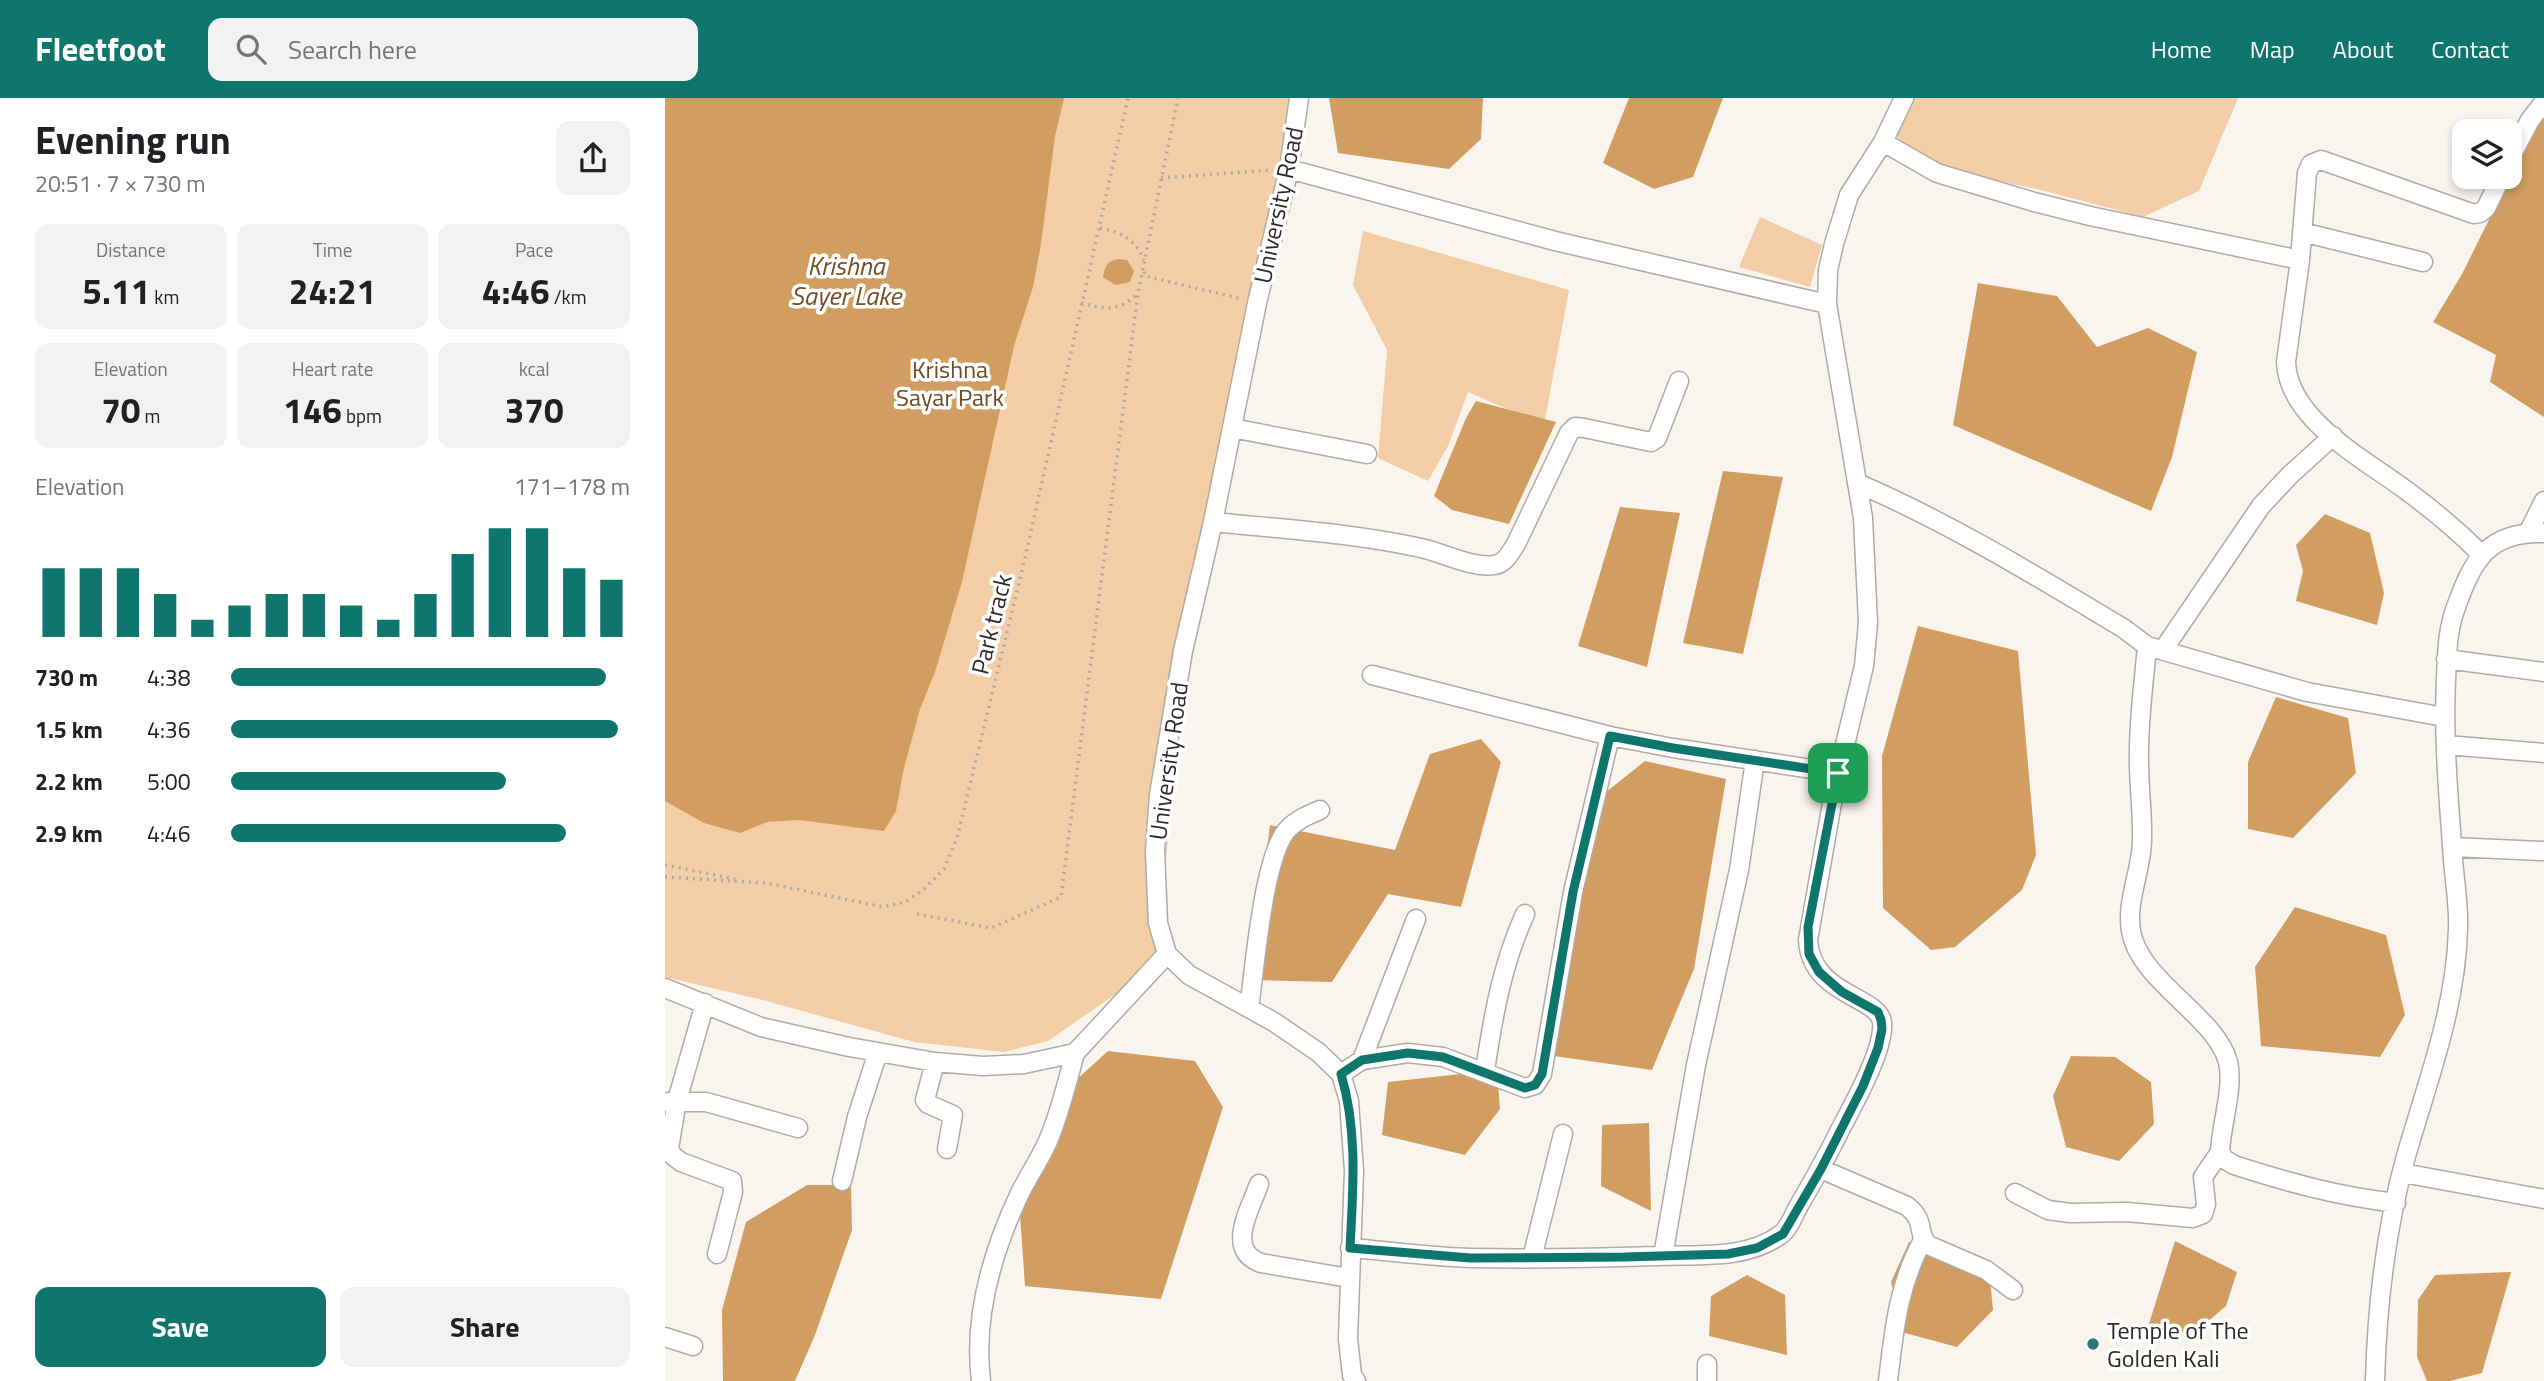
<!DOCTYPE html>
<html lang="en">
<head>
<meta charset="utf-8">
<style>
	:root { --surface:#fff; --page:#f2f2f2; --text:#202124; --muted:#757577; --accent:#0f766e }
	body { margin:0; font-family:"Titillium Web",sans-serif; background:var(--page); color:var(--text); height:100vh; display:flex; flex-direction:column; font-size:26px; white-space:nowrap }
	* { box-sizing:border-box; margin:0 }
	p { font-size:23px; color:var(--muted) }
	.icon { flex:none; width:38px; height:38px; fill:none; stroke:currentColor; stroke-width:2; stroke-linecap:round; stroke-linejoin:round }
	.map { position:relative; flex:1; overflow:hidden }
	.sheet { display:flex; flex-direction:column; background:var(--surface); width:665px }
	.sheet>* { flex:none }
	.buttons { position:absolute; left:1787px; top:21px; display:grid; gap:14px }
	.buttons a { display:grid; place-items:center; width:70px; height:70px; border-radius:14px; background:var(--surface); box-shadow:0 4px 10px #0003; font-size:35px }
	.pin { position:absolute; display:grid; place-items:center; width:60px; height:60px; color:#fff; margin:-30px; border-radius:14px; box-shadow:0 4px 10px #0006 }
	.round { display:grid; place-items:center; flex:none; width:74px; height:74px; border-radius:14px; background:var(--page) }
	.head { display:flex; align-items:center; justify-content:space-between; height:119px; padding:0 35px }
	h1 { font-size:38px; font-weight:700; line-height:52px }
	.stats { display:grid; grid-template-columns:repeat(3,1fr); gap:10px; height:119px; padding:7px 35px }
	.stats div { display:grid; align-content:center; border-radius:14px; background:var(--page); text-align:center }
	.stats b { font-size:35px; font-weight:700 }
	.stats small { font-size:19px; font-weight:400 }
	.stats p { font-size:19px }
	.chart { height:196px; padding:14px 35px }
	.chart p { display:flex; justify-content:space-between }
	.chart svg { width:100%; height:126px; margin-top:7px; stroke:var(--accent); stroke-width:6 }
	.primary-button { display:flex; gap:14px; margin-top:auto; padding:14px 35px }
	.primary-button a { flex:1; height:80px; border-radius:14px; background:var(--accent); color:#fff; font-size:28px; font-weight:700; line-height:80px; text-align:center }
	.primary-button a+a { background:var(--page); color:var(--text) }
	ul { padding:0 35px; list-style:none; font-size:23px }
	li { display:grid; grid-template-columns:112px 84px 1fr; align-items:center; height:52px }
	li i { height:18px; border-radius:9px; background:var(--accent) }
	header { display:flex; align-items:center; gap:42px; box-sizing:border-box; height:98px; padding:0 35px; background:var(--accent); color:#fff }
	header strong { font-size:33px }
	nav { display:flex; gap:38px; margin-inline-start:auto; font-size:24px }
	.search { width:490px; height:63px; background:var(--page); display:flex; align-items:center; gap:18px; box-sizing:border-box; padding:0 24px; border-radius:14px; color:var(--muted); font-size:26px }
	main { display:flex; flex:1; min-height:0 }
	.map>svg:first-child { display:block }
	.green { fill:#f2cda5 }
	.water { fill:#d19d61 }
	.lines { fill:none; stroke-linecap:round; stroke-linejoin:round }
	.minor-casing { stroke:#b0aba6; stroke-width:21 }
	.path { stroke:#aea9a5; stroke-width:3.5; stroke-dasharray:2 5; stroke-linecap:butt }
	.minor { stroke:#fff; stroke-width:18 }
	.route-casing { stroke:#fff; stroke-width:14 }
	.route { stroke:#0f766e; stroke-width:9 }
	.poi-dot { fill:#2d7775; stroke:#fff; stroke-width:2.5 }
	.labels { text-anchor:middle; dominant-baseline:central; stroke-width:7; stroke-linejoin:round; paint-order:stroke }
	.street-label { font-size:24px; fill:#2c2a28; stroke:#fff }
	.park-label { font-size:24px; fill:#6e4a1e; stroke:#fff }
	.poi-label { font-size:24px; fill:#2c2a28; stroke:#fff; text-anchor:start }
	.water-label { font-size:26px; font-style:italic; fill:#734f23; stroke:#fff }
</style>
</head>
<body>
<header>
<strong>Fleetfoot</strong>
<div class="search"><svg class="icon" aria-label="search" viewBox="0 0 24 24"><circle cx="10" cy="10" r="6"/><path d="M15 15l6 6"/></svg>Search here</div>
<nav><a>Home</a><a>Map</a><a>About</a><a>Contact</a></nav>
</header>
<main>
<section class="sheet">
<div class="head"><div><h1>Evening run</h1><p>20:51 · 7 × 730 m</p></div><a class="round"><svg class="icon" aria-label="share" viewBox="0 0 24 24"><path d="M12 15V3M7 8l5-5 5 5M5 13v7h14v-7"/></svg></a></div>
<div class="stats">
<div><p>Distance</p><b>5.11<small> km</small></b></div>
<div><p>Time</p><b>24:21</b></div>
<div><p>Pace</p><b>4:46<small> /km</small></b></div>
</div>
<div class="stats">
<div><p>Elevation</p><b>70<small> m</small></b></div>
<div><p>Heart rate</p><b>146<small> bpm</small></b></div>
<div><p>kcal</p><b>370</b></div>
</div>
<div class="chart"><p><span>Elevation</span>171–178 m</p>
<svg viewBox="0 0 160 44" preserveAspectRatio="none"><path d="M5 44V20M15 44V20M25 44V20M35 44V29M45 44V38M55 44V33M65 44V29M75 44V29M85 44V33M95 44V38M105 44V29M115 44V15M125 44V6M135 44V6M145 44V20M155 44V24"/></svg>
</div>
<ul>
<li><b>730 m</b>4:38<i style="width:94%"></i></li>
<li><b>1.5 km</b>4:36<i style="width:97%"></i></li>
<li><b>2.2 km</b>5:00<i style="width:69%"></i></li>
<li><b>2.9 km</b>4:46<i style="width:84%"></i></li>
</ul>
<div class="primary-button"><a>Save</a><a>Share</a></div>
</section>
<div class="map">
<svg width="1879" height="1283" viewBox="0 0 1879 1283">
	<rect width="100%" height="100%" fill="#faf4ee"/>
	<!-- green -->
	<path class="green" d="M 0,0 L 634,0 L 525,526 L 490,869 L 383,943 L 339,954 L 249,944 L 98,902 L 0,879 Z
		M 1248,0 L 1573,0 L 1534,93 L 1478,119 L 1376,92 L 1272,70 L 1225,33 Z
		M 1095,119 L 1157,147 L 1145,189 L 1074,169 Z
		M 698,133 L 904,192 L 879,327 L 803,294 L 783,348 L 763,383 L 713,360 L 722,252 L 688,187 Z"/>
	<!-- water -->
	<path class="water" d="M 0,0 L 399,0 L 390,38 L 376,146 L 368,189 L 349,248 L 297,484 L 270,574 L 255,611 L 238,674 L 231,713 L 219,733 L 134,722 L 102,724 L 75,735 L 39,725 L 0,703 Z
		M 664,0 L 818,0 L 816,41 L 784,71 L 673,55 Z
		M 964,0 L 1058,0 L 1028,79 L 989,91 L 938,65 Z
		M 1879,11 L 1879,319 L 1825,284 L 1831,257 L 1768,224 L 1797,176 Z
		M 453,161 L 462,162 L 469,173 L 465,184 L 450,187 L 438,179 C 440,168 442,163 453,161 Z
		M 1313,185 L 1392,198 L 1432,249 L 1483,230 L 1532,254 L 1507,359 L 1486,413 L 1288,327 Z
		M 811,303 L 891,324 L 844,426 L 787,412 L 769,398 L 801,320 Z
		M 1058,373 L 1118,379 L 1078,556 L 1018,545 Z
		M 955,409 L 1015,415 L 982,569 L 913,548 Z
		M 1660,416 L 1705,435 L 1719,495 L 1712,527 L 1631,503 L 1638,473 L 1631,447 Z
		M 1253,528 L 1353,553 L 1371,757 L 1357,792 L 1290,849 L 1266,852 L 1218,810 L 1217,658 Z
		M 1611,599 L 1683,620 L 1691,675 L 1628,740 L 1583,731 L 1583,664 Z
		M 816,641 L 836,664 L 796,809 L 723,796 L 667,884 L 586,882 L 605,727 L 730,752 L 765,656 Z
		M 980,663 L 1061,681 L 1029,871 L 987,972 L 882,957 L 936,698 Z
		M 1630,809 L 1721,837 L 1740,917 L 1715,959 L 1596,948 L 1590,869 Z
		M 443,953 L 530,963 L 558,1009 L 496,1201 L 360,1188 L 355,1116 L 399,993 Z
		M 1406,958 L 1450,959 L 1486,984 L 1489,1026 L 1454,1063 L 1401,1049 L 1388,998 Z
		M 832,972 L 835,1011 L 800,1057 L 717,1037 L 723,984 Z
		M 984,1025 L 986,1113 L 936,1088 L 937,1027 Z
		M 142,1087 L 186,1087 L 187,1132 L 150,1237 L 130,1283 L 58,1283 L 57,1212 L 81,1124 Z
		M 1510,1143 L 1572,1174 L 1561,1208 L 1527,1237 L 1483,1229 Z
		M 1244,1144 L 1288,1146 L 1324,1171 L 1328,1212 L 1292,1249 L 1240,1235 L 1226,1184 Z
		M 1846,1174 L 1817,1275 L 1785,1283 L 1762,1283 L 1752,1259 L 1753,1202 L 1770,1177 Z
		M 1082,1177 L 1120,1197 L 1122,1257 L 1044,1238 L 1046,1198 Z"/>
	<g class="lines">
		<defs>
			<path id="minor" d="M 634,0 L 624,71 L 592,205 L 548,424 L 518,553 L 494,697 L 490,753 L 493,825 L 502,856 L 524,877 L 609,924 L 653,954 L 676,976 L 684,1003 L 689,1073 L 683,1241 L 687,1277 L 691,1283
				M 1218,44 L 1272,75 L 1369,104 L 1425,118 L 1635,162
				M 1844,62 L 1865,22 L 1879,4
				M 624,71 L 890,143 L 1162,206
				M 1637,134 L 1758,164
				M 567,330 L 702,356
				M 1192,385 C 1285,425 1371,478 1458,530 L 1482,548 L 1642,594 L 1779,619
				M 548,424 C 617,431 688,435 756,450 C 776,454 809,471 829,467 C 840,466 845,455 851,446 L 904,335 L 910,329 L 919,330 L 986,344 L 992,340 L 1014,283
				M 1863,435 L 1879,403
				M 1816,456 C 1793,433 1768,412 1742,393 C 1701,362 1623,322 1621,264 L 1635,162 L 1642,75 L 1646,66 L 1656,62 L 1809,116 L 1815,115 L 1821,110 L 1836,79
				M 1482,548 C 1479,583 1474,618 1474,654 C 1473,684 1478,714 1477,744 C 1476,774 1461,803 1466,833 C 1474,883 1552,919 1563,964 C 1569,990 1556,1027 1555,1054 L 1559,1061 L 1569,1067 C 1625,1085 1672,1098 1731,1105
				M 1498,552 L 1596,408 L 1625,377 L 1668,338
				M 1781,561 L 1879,574
				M 707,577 L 945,638 L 1008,650 L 1173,675
				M 1781,647 L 1879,655
				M 1787,749 L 1879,753
				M 0,890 L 96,929 L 184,949 L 270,964 L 318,968 L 359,966 L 410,955 L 502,856
				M 40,905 L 12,1003 L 4,1050 L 7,1057 L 16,1064 L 67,1083 L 68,1094 L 52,1156
				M 584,910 C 590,870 598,760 622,732 C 631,722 643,717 655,712
				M 697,962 L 751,821
				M 270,964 L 260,1002 L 263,1006 L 288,1017 L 282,1051
				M 820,973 C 828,918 837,867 860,816
				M 676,976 L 697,962 L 743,955 L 778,959 L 860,990 L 870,987 L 877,976 L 908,794 L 945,638
				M 3,1004 L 41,1004 L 133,1030
				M 1156,1071 L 1242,1108 C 1262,1124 1251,1135 1263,1147 L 1321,1172 L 1348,1192
				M 1738,1075 L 1879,1101
				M 177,1083 L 192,1019 L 213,954
				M 594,1086 C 585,1112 560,1152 596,1165 L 684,1180
				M 1350,1095 L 1383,1112 L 1405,1115 L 1462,1114 L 1528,1120 L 1538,1116 L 1541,1106 L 1538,1079 L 1555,1054
				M 685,1150 C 725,1153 766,1159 807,1160 C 868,1161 931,1160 992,1158 C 1032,1156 1081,1162 1115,1137 C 1123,1132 1128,1119 1132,1111 C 1147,1085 1162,1059 1175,1032 C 1188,1007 1220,951 1217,924 C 1213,898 1146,897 1143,842 L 1170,688 L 1199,568 L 1203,525 L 1198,420 L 1162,206 L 1163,172 L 1169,146 L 1184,97 L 1218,44 L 1239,0
				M 998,1158 L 1031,967 L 1074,772 L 1090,662
				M 867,1160 L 898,1036
				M 0,1239 L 28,1248
				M 1042,1266 L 1042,1283
				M 316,1283 C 308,1219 328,1152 355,1095 C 364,1077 375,1061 383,1043 C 395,1015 402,985 410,955
				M 1223,1283 C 1229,1233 1233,1187 1258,1142
				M 1710,1283 C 1712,1208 1721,1130 1741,1058 C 1763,982 1791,910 1793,831 C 1794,808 1790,785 1788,762 C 1784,702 1778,642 1781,582 C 1782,557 1782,533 1791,509 C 1808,462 1823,433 1879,435"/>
		</defs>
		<!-- minor casing -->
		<use href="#minor" class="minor-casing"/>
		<!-- path -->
		<path class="path" d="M 496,80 L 606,72
			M 435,130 C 456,134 471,142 479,162
			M 479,174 L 480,178 L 577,201
			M 416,205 C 439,211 454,214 472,196
			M 0,767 L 70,781
			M 0,779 L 101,785 L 218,809 L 240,804 L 258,792 L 279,771 L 292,740 L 360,460 L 463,0
			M 252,816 L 326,830 L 396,799 L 473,195 L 513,0"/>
		<!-- minor -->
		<use href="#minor" class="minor"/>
	</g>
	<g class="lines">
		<defs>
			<path id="route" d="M 945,638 L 1008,650 L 1173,675 L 1143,829 L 1144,856 L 1154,874 L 1177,894 L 1213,914 L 1216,922 L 1217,931 L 1213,950 L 1198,988 L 1156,1071 L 1118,1136 L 1092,1150 L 1063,1156 L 960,1159 L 805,1160 L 685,1150 C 688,1092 693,1033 676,976 L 697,962 L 743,955 L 778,959 L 860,990 L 870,987 L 877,976 L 908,794 Z"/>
		</defs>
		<!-- route casing -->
		<use href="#route" class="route-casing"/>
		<!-- route -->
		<use href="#route" class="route"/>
	</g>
	<!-- markers -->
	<circle class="poi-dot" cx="1428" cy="1246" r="7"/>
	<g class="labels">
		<!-- street labels -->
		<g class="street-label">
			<text transform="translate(613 107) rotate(-78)">University Road</text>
			<text transform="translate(326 526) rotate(-76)">Park track</text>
			<text transform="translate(503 663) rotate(-82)">University Road</text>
		</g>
		<!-- park labels -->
		<g class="park-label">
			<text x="285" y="271">Krishna<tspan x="285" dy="28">Sayar Park</tspan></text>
		</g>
		<!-- poi labels -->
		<g class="poi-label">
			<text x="1442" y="1232">Temple of The<tspan x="1442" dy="28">Golden Kali</tspan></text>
		</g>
		<!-- water labels -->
		<g class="water-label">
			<text x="181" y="167">Krishna<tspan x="181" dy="30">Sayer Lake</tspan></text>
		</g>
	</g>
</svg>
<div class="buttons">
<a><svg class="icon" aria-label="layers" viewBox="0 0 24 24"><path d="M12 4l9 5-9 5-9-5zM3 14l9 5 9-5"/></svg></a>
</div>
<div class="pin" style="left:1173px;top:675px;background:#1e9e55"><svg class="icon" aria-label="arrive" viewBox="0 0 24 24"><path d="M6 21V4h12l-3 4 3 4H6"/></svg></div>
</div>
</main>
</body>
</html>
